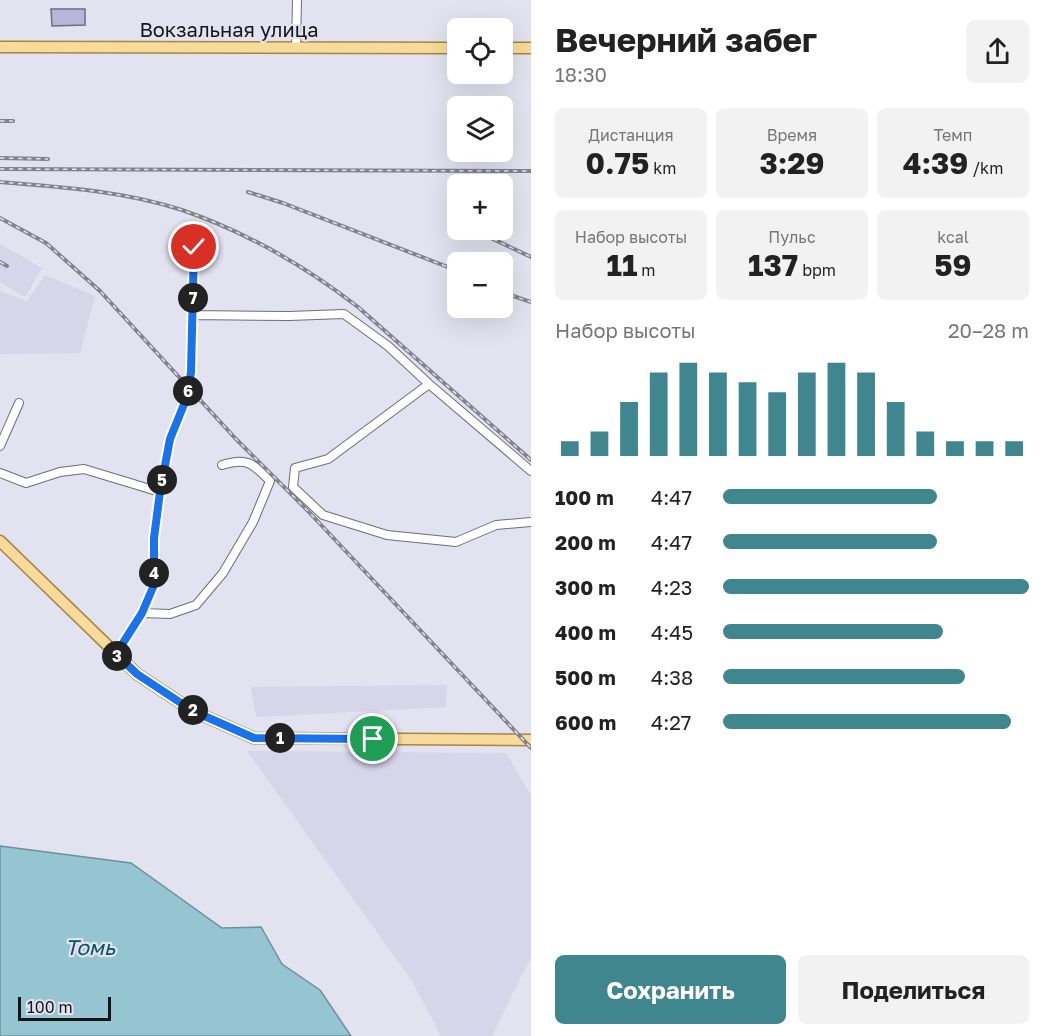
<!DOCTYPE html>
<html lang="ru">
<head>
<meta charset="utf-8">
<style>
	:root { --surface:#fff; --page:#f2f2f2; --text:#222; --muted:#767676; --accent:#3f868e }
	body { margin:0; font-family:"Golos Text",sans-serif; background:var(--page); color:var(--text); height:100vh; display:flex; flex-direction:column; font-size:22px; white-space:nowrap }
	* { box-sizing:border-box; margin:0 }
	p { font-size:20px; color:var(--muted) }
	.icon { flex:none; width:33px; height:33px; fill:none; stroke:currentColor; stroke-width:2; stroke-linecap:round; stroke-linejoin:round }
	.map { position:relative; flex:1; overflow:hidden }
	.sheet { display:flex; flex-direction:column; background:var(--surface); width:522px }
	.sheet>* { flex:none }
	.controls { position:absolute; left:447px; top:18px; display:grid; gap:12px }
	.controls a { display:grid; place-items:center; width:66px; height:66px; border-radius:9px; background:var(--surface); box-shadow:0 6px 24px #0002; font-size:30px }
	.scale { position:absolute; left:18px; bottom:15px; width:93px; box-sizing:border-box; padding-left:6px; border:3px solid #151419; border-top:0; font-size:16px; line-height:21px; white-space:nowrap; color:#151419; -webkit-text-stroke:4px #e3e2f0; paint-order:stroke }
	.pin { position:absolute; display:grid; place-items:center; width:51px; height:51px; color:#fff; margin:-26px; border:3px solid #fff; border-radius:50%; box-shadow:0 2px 6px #0007 }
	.km { position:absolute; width:30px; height:30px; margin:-15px; border-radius:50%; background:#222; color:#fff; font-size:16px; line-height:30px; text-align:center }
	.round { display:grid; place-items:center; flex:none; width:63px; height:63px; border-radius:9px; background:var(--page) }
	.head { display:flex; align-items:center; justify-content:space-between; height:102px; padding:0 24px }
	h1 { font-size:33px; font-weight:700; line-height:45px }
	.stats { display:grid; grid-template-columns:repeat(3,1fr); gap:9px; height:102px; padding:6px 24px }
	.stats div { display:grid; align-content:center; border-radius:9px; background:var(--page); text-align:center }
	.stats b { font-size:30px; font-weight:700 }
	.stats small { font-size:16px; font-weight:400 }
	.stats p { font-size:16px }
	.chart { height:168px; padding:12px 24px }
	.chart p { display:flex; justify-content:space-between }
	.chart svg { width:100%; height:108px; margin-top:6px; stroke:var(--accent); stroke-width:6 }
	.action { display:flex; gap:12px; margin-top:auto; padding:12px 24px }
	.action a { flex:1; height:69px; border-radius:9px; background:var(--accent); color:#fff; font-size:24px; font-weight:700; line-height:69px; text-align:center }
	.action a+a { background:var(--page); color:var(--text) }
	ul { padding:0 24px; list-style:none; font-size:20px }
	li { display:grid; grid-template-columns:96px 72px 1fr; align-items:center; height:45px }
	li i { height:15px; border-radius:8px; background:var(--accent) }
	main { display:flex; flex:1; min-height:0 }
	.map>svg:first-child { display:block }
	.built { fill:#d7d5ea }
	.water { fill:#94c5d1; stroke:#6e909a; stroke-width:1.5 }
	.building { fill:#b8b5db; stroke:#6e6d79; stroke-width:1.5 }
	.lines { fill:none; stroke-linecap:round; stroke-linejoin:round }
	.minor-casing { stroke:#6e6d79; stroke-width:10 }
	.major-casing { stroke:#a58642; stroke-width:13 }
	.minor { stroke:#fff; stroke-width:8 }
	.major { stroke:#f8db9b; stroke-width:10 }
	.rail-casing { stroke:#83828c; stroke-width:4 }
	.rail { stroke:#e3e2f0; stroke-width:1.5; stroke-dasharray:4.5; stroke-linecap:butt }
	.route-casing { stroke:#fff; stroke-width:12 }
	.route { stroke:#1a73e8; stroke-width:8 }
	.labels { text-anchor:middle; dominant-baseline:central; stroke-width:4.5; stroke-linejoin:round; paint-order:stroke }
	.street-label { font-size:20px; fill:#151419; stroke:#e3e2f0 }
	.water-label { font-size:21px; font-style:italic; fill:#0b525f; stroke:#e3e2f0 }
</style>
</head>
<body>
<main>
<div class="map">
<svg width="531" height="1036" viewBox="0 0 531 1036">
	<rect width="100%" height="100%" fill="#e3e2f0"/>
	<!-- built -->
	<path class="built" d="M 0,244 L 42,268 L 25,297 L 0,282 Z
		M 45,275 L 95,296 L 80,353 L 0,354 L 0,291 L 27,301 Z
		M 447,685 L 446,707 L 256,717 L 251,687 Z
		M 247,751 L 506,753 L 531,795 L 531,957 L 492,1036 L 441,1036 L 412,981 Z"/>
	<!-- water -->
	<path class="water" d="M 0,846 L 131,863 L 222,928 L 261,927 L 282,964 L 320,990 L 351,1036 L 0,1036 Z"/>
	<!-- building -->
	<path class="building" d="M 51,9 L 85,9 L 85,25 L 52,26 Z"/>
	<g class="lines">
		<defs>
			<path id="minor" d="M 296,47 L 297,0
				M 192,315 L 289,316 L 344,314 L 388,346 L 429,384 L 531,471
				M 429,384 L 328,459 L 295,468 L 293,487 L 323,515 L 387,535 L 456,542 L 496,525 L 531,522
				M 0,446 L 19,403
				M 0,473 L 26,483 L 60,472 L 84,469 L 160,492
				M 142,613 L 170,614 L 196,605 L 223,573 L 253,522 L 270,481 C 252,463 247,457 222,465
				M 116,654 L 142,613 L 154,585 L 154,538 L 160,492 L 170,439 L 187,397 L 191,372 L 194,247"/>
			<path id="major" d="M 0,47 L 458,48
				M 502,48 L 531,48
				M 0,541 L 137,674 L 193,711 L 254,738 L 531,740"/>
		</defs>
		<!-- minor casing -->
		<use href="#minor" class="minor-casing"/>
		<!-- major casing -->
		<use href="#major" class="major-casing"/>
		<!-- minor -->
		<use href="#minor" class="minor"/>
		<!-- major -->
		<use href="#major" class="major"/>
		<defs>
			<path id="rail" d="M 0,121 L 13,121
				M 0,158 L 48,159
				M 0,169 L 531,171
				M 0,182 C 61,187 123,191 182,210 C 246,232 305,266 358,307 L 531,460
				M 248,192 L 283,203 L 458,271
				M 0,218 L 46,243 L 100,291 L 235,438 L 307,510 L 531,748
				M 493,239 L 531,257
				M 0,262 L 7,266
				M 502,292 L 531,302"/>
		</defs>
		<!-- rail casing -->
		<use href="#rail" class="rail-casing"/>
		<!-- rail -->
		<use href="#rail" class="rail"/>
	</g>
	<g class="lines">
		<defs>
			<path id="route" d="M 194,247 L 191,372 L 187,397 L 170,439 L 160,492 L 154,538 L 154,585 L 142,613 L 116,654 L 137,674 L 193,711 L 254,738 L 373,739"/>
		</defs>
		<!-- route casing -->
		<use href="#route" class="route-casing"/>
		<!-- route -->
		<use href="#route" class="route"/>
	</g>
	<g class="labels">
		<!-- street labels -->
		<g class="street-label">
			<text x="229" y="29">Вокзальная улица</text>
		</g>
		<!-- water labels -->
		<g class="water-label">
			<text x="90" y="947">Томь</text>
		</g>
	</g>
</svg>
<div class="controls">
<a><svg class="icon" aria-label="locate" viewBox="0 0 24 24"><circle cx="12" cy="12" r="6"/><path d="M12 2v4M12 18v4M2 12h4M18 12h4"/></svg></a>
<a><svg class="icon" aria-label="layers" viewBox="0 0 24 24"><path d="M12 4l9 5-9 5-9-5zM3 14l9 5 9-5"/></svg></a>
<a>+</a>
<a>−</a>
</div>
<div class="scale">100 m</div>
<div class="pin" style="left:373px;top:739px;background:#1e9e55"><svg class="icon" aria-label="arrive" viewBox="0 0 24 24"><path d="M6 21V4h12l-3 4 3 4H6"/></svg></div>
<div class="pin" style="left:194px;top:247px;background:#d93025"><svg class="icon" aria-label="check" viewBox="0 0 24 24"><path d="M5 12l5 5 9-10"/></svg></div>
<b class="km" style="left:280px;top:738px">1</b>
<b class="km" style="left:193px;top:710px">2</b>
<b class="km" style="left:117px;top:656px">3</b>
<b class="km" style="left:154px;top:573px">4</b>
<b class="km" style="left:162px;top:480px">5</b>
<b class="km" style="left:188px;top:391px">6</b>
<b class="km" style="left:193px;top:298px">7</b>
</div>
<section class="sheet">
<div class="head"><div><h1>Вечерний забег</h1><p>18:30</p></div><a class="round"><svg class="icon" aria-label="share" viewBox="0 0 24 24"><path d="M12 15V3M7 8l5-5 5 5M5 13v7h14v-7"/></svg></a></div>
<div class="stats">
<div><p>Дистанция</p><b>0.75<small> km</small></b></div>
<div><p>Время</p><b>3:29</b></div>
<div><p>Темп</p><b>4:39<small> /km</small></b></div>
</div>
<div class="stats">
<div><p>Набор высоты</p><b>11<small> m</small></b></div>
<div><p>Пульс</p><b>137<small> bpm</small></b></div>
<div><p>kcal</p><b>59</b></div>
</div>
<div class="chart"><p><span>Набор высоты</span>20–28 m</p>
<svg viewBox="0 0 160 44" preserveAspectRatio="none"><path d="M5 44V38M15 44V34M25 44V22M35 44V10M45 44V6M55 44V10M65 44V14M75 44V18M85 44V10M95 44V6M105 44V10M115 44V22M125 44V34M135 44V38M145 44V38M155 44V38"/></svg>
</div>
<ul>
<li><b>100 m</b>4:47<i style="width:70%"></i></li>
<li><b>200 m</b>4:47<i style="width:70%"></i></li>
<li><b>300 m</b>4:23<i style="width:100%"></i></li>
<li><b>400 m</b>4:45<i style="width:72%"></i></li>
<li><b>500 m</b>4:38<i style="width:79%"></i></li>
<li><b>600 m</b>4:27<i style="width:94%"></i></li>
</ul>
<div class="action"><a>Сохранить</a><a>Поделиться</a></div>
</section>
</main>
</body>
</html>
